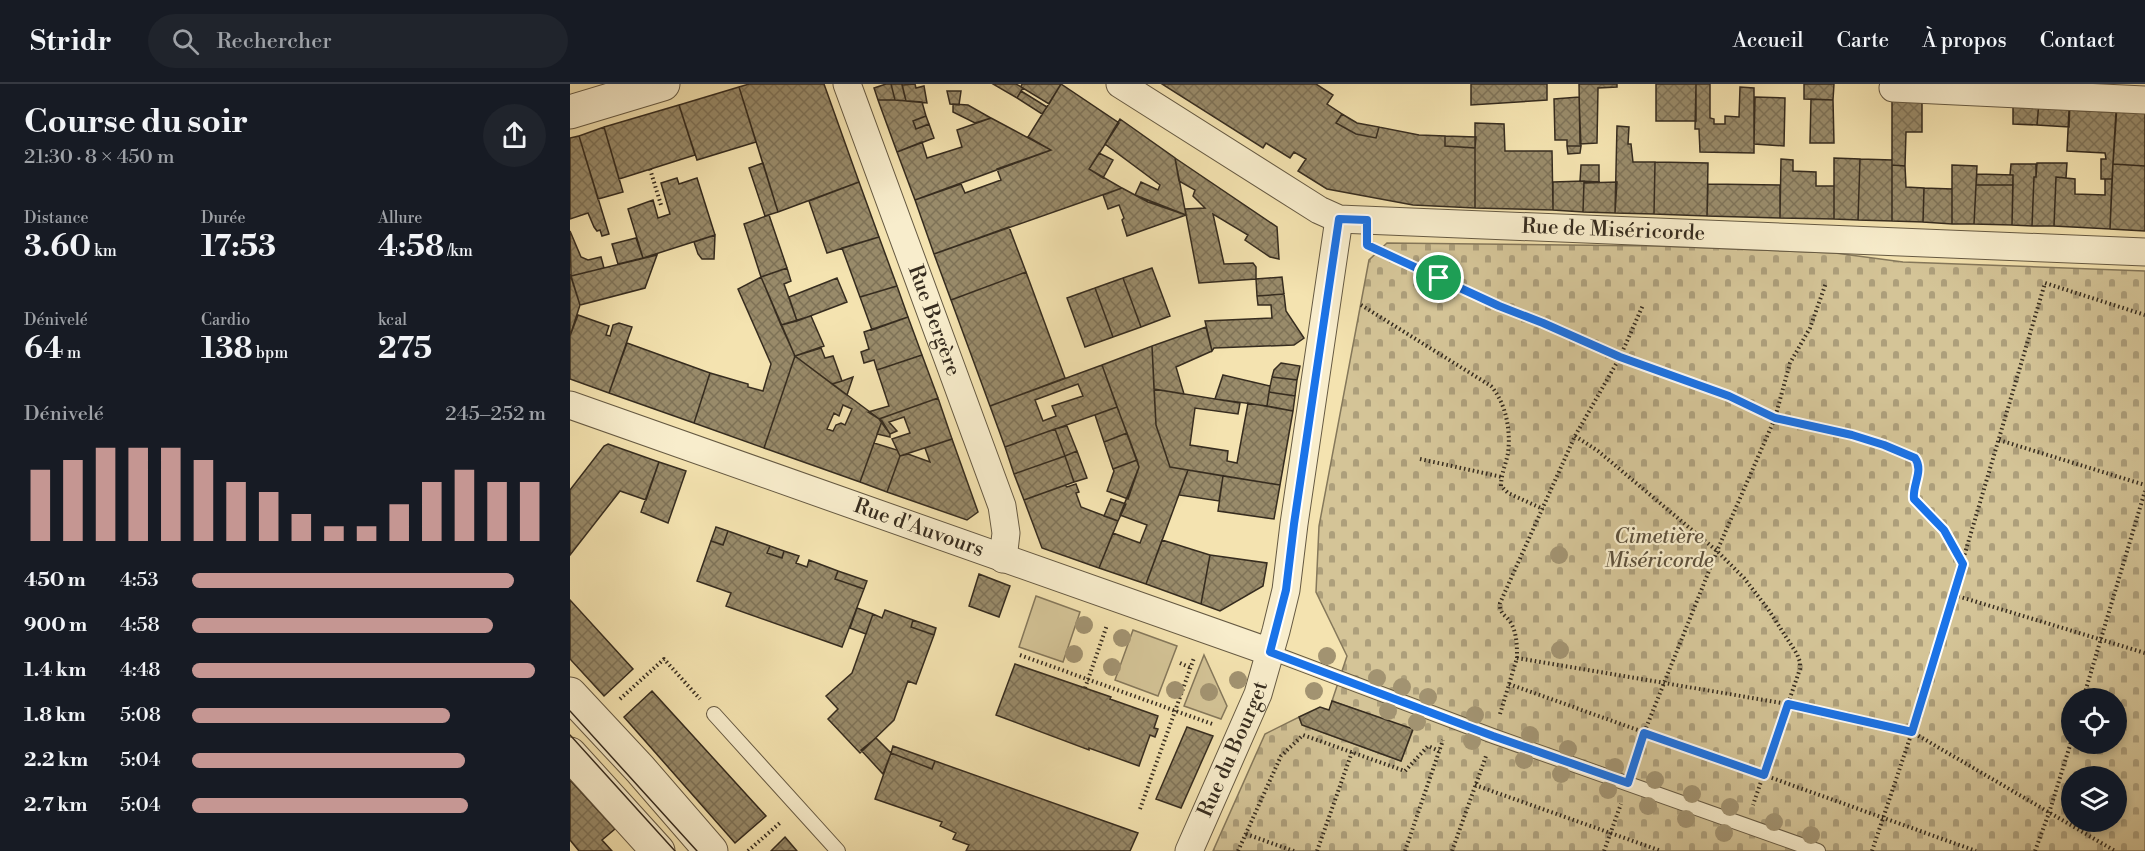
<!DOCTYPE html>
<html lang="fr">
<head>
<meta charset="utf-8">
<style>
	:root { --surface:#171b24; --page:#20242c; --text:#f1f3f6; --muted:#9ea1a6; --line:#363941; --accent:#c59692 }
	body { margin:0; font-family:"Libre Bodoni",serif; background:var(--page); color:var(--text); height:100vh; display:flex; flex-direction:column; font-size:22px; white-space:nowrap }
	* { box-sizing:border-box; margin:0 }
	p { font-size:20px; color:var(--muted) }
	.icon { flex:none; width:33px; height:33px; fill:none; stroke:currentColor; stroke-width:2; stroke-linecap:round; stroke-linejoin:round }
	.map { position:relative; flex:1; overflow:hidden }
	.sheet { display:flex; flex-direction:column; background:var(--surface); width:570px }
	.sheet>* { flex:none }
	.controls { position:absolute; left:1491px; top:604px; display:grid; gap:12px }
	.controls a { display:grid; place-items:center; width:66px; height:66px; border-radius:50%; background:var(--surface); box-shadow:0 3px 9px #0003; font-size:30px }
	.pin { position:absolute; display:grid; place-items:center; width:51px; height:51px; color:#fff; margin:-26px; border:3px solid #fff; border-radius:50%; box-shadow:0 2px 6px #0007 }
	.round { display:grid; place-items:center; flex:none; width:63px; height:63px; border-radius:32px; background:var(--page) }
	.overview { display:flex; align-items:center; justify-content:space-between; height:102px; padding:0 24px }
	h1 { font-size:33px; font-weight:700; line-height:45px }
	.metrics { display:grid; grid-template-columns:repeat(3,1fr); gap:9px; height:102px; padding:6px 24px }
	.metrics div { display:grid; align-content:center }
	.metrics b { font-size:30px; font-weight:700 }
	.metrics small { font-size:16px; font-weight:400 }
	.metrics p { font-size:16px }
	.chart { height:168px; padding:12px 24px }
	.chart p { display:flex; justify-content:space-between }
	.chart svg { width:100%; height:108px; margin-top:6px; stroke:var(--accent); stroke-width:6 }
	ul { padding:0 24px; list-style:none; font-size:20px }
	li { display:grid; grid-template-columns:96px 72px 1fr; align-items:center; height:45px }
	li i { height:15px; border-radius:8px; background:var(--accent) }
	header { display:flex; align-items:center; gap:36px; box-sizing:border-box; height:84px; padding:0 30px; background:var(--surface); border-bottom:2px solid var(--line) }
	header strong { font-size:28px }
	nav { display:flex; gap:33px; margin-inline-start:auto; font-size:21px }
	.search { width:420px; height:54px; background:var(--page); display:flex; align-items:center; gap:15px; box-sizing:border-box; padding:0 21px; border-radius:33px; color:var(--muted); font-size:22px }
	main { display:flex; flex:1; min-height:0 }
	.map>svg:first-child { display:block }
	.grass { fill:#d4c497; stroke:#85785b; stroke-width:1.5 }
	.cemetery { fill:url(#cemetery-stones); stroke:#85785b; stroke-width:1.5; fill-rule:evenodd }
	.building { fill:url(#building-cross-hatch); stroke:#362c1f; stroke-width:1.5; fill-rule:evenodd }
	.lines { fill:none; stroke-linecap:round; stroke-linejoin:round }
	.service-casing { stroke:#665a43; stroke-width:16 }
	.minor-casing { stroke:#665a43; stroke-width:29 }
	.tertiary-casing { stroke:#665a43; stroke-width:35 }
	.path { stroke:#362c1f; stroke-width:4; stroke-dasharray:1.5 3; stroke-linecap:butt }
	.service { stroke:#f8edcc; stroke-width:14 }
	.minor { stroke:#f8edcc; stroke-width:27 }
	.tertiary { stroke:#f8edcc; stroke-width:33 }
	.tram { stroke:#362c1f; stroke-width:1.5 }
	.tree { fill:#a29371 }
	.route-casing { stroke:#fff; stroke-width:12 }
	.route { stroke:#1a73e8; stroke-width:8 }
	.labels { text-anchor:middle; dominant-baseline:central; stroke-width:4.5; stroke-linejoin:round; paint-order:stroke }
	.street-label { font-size:21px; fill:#362c1f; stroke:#f8edcc }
	.park-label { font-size:21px; font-style:italic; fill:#5e523d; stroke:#f8edcc }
</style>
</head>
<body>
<header>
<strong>Stridr</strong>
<div class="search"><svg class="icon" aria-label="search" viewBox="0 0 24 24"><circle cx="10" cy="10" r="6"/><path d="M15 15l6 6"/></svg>Rechercher</div>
<nav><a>Accueil</a><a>Carte</a><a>À propos</a><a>Contact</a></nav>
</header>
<main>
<section class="sheet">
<div class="overview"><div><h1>Course du soir</h1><p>21:30 · 8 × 450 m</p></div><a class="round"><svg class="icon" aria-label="share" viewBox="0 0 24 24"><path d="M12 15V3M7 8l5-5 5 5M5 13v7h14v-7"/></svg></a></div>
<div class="metrics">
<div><p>Distance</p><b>3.60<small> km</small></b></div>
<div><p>Durée</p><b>17:53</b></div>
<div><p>Allure</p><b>4:58<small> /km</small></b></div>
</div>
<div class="metrics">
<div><p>Dénivelé</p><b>64<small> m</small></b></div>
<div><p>Cardio</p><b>138<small> bpm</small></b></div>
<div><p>kcal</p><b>275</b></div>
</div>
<div class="chart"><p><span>Dénivelé</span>245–252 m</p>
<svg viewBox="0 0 160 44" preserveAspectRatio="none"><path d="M5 44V15M15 44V11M25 44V6M35 44V6M45 44V6M55 44V11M65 44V20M75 44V24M85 44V33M95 44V38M105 44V38M115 44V29M125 44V20M135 44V15M145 44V20M155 44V20"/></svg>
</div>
<ul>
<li><b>450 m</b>4:53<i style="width:91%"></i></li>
<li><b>900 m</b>4:58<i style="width:85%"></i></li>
<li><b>1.4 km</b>4:48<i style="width:97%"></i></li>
<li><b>1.8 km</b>5:08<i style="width:73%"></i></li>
<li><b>2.2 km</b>5:04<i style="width:77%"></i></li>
<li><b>2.7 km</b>5:04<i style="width:78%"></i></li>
</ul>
</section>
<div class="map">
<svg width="1575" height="767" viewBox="0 0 1575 767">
	<defs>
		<pattern id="cemetery-stones" width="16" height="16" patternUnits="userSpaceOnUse" patternTransform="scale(1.5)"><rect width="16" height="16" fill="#d4c497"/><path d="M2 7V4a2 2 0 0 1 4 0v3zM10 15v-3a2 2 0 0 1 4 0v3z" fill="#ad9f7b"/></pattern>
		<pattern id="building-cross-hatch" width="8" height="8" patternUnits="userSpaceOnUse" patternTransform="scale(1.5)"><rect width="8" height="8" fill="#998b6a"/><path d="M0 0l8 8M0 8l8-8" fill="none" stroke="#7e7257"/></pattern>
	</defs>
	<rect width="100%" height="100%" fill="#f4e3b0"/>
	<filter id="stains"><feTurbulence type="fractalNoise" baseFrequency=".00333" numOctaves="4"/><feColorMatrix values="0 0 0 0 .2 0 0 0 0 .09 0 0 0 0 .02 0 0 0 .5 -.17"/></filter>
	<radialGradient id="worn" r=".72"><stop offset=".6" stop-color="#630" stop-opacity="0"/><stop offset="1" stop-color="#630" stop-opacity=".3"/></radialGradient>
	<!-- grass -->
	<path class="grass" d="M 466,512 L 510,528 L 493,578 L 449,563 Z
		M 563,546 L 607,562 L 588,612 L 545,596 Z
		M 634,571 L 657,622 L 651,635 L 614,622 Z"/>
	<!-- cemetery -->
	<path class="cemetery" d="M 817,159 L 1085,162 L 1265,169 L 1333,178 L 1575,187 L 1575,767 L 643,767 L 695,650 L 729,633 L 732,641 L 831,677 L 843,646 L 762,617 L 777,572 L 746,508 L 749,442 L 799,176 ZM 1502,615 L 1546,615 L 1546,660 L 1502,660 ZM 1502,693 L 1546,693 L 1546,738 L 1502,738 Z"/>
	<!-- building -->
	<path class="building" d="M 179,0 L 254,0 L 289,98 L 208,128 L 169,3 Z
		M 316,0 L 321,0 L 325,16 L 308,16 L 304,4 Z
		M 321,0 L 332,0 L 336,17 L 325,16 Z
		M 345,0 L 346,4 L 354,2 L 357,19 L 336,17 L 332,1 Z
		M 423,0 L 446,0 L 453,4 L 447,14 Z
		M 452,0 L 491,0 L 479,20 L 451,3 Z
		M 491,0 L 549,39 L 519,85 L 552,104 L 364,170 L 345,116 L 391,100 L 395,109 L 431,96 L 427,85 L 481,66 L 458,53 Z
		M 592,0 L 746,0 L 763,11 L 757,20 L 772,30 L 766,39 L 786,50 L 806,54 L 809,43 L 849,51 L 875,52 L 875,62 L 905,64 L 905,124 L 843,121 L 757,105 L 728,87 L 736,75 L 724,68 L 720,74 L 696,59 L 693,64 Z
		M 901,0 L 977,0 L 977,16 L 901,21 Z
		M 1009,0 L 1047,0 L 1047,3 L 1028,4 L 1027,59 L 1010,60 Z
		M 1086,0 L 1126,0 L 1126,37 L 1086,37 Z
		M 1126,0 L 1140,0 L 1140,34 L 1144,35 L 1144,40 L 1155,40 L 1155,32 L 1169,33 L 1170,3 L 1184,4 L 1184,69 L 1130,68 L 1129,45 L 1125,45 Z
		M 1234,0 L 1264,0 L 1263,16 L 1234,15 Z
		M 169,3 L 186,58 L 127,76 L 109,21 Z
		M 377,7 L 391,7 L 389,21 L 380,20 Z
		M 451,7 L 477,23 L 472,30 L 447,14 Z
		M 1322,11 L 1352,12 L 1352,48 L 1336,48 L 1335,82 L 1322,81 Z
		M 1009,13 L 1011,62 L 997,62 L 997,56 L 985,56 L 984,15 Z
		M 1185,13 L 1215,14 L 1214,62 L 1184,60 Z
		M 1241,15 L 1263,16 L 1264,59 L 1240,59 Z
		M 308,16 L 325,16 L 352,18 L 356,32 L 343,37 L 346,45 L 359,40 L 364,54 L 327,68 Z
		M 1443,16 L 1469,18 L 1467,41 L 1443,40 Z
		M 1469,18 L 1500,19 L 1499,43 L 1467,41 Z
		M 383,20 L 398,21 L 421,34 L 405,39 L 383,28 Z
		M 109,21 L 125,71 L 49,95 L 34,43 Z
		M 1547,22 L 1575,24 L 1575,82 L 1543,80 Z
		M 1499,26 L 1546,28 L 1542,95 L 1531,95 L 1531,75 L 1536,75 L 1535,69 L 1497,67 Z
		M 772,30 L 787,39 L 809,43 L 806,54 L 786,50 L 766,39 Z
		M 356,32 L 359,40 L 346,45 L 343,37 Z
		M 421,34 L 481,66 L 345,116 L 327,68 L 352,58 L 357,74 L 392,63 L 387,46 Z
		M 550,35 L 605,74 L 616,131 L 565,111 L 571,98 L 588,106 L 590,101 L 535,60 Z
		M 905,39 L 934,40 L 935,67 L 982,67 L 983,126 L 905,124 Z
		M 1047,42 L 1059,43 L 1058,60 L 1061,60 L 1063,78 L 1085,78 L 1084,130 L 1045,129 Z
		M 34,43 L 53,108 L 28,115 L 9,52 Z
		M 9,52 L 39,150 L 32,152 L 30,146 L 27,147 L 24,143 L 18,129 L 0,135 L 0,54 Z
		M 875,52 L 906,53 L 905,64 L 875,62 Z
		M 997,62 L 1011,62 L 1010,69 L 998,70 Z
		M 529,69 L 543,76 L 533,94 L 519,85 Z
		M 605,74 L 707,143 L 709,175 L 700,173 L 675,156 L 678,151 L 643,130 L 654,180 L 683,179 L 686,183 L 686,195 L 629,199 L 615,125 L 635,124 L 623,112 L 625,106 L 609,97 Z
		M 1264,74 L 1290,75 L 1288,136 L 1264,135 Z
		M 1211,75 L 1223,76 L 1223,87 L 1246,88 L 1246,102 L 1264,102 L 1264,135 L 1210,134 Z
		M 1290,75 L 1322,76 L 1322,137 L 1288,136 Z
		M 1085,78 L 1138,79 L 1137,132 L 1084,130 Z
		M 193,79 L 208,128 L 195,132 L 179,84 Z
		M 1467,79 L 1497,79 L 1496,94 L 1486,93 L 1484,142 L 1462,142 L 1464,93 L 1466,93 Z
		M 1441,80 L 1466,80 L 1466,93 L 1464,93 L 1462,142 L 1442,141 L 1443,91 L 1440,91 Z
		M 1543,80 L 1575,82 L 1575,147 L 1540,145 Z
		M 1011,81 L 1029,81 L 1029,98 L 1010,97 Z
		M 1322,81 L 1335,82 L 1336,103 L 1354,104 L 1353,138 L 1322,137 Z
		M 1382,81 L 1407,82 L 1404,140 L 1382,140 Z
		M 1407,90 L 1443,91 L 1443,101 L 1406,101 Z
		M 1486,93 L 1505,95 L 1505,110 L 1535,111 L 1535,95 L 1542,95 L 1540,145 L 1484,142 Z
		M 107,94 L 109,100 L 127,94 L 145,151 L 73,174 L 58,125 L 83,116 L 88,134 L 100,130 L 91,99 Z
		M 1014,97 L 1013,128 L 983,126 L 983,98 Z
		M 289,98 L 309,153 L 257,169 L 239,117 Z
		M 1047,98 L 1045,129 L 1013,128 L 1014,99 Z
		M 1138,100 L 1210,101 L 1210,134 L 1137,132 Z
		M 1406,101 L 1443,101 L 1442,141 L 1404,140 Z
		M 552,104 L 578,118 L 616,131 L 557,152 L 552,136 L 554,134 L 549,121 L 538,125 L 533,111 Z
		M 1354,104 L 1382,105 L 1382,140 L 1353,138 Z
		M 199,131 L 217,184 L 191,193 L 174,140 Z
		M 439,143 L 456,188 L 381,216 L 364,170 Z
		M 0,147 L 11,173 L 18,176 L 31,173 L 34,184 L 1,192 Z
		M 145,151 L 144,175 L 132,175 L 128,170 L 124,158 Z
		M 309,153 L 327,202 L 290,213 L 272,164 Z
		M 66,154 L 73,174 L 48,180 L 42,160 Z
		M 87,171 L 75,204 L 10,221 L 1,192 Z
		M 217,184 L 221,197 L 214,200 L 227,237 L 211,241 L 191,193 Z
		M 582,184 L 600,232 L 571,243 L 553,194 Z
		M 456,188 L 495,294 L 420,322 L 381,216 Z
		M 0,190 L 10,221 L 0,252 Z
		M 191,193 L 225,272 L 194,364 L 124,339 L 140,289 L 178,300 L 178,303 L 193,307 L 201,280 L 168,205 Z
		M 712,193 L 714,210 L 687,212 L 686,195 Z
		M 267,194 L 277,218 L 227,237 L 219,213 Z
		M 553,194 L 571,243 L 543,253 L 525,204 Z
		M 327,202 L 338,233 L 302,246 L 290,213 Z
		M 525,204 L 543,253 L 515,263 L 497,214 Z
		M 714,210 L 716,227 L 734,254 L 724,261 L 644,264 L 642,267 L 635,237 L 702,234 L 701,221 L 688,221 L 687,212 Z
		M 8,231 L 39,242 L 36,251 L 40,252 L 43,241 L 49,239 L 62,243 L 39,309 L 0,295 L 0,252 Z
		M 241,232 L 254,262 L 225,272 L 211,241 Z
		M 338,233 L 352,271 L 307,286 L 304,276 L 294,279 L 291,268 L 299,265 L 294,248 Z
		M 636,243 L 642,267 L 606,283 L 614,310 L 584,305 L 582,262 Z
		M 57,259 L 140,289 L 124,339 L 39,309 Z
		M 582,262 L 586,341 L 600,383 L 618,386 L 576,500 L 529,484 L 543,449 L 570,459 L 577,441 L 550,431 L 569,383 L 532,281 Z
		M 251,264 L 255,274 L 263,272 L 272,297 L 262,300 L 225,272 Z
		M 352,271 L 368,314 L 309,335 L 298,328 L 319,322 L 307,286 Z
		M 225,272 L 312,337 L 290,398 L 194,364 ZM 273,321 L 282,325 L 275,341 L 271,339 L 266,341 L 263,347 L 257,345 L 264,329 L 269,332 Z
		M 711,279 L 730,282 L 727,296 L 702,293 L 704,286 Z
		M 532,281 L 547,323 L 435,363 L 420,322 ZM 508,300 L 513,312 L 482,322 L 486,332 L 473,337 L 465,316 Z
		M 653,291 L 700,302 L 697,322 L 645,315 Z
		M 283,293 L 277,311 L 262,300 L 272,297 Z
		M 702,293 L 727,296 L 725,312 L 699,308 Z
		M 584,305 L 670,319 L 668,330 L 625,324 L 620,361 L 658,367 L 657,377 L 667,379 L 678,319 L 723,327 L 710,401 L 600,383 L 586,341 Z
		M 699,308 L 725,312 L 723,327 L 697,322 Z
		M 368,314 L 382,355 L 330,372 L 322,355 L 340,349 L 334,333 L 319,338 L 327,347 L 320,350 L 309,335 Z
		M 547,323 L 557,349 L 534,358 L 525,331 Z
		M 312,337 L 320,350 L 320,353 L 307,350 Z
		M 497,342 L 507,367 L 495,372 L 485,345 Z
		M 485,345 L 495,372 L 444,390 L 435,363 Z
		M 557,349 L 567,376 L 543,385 L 534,358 Z
		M 382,355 L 408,428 L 397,436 L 317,408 L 330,372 L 338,370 L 360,378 L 355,364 Z
		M 304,359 L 327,366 L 330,372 L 317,408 L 290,398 Z
		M 38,360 L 89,378 L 76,416 L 50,407 L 0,471 L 0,406 L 34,362 Z
		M 507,367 L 517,394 L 504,398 L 495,372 Z
		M 495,372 L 504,398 L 454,416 L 444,390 Z
		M 567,376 L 569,383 L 558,415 L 537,407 L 544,387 L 543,385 Z
		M 89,378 L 116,387 L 98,439 L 71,428 Z
		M 618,386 L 653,392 L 649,417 L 609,411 Z
		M 653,392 L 710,401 L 704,435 L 648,427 Z
		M 506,400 L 509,408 L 506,409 L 511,423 L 548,437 L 529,484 L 472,464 L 454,416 L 495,401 L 497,403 Z
		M 541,415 L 556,420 L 548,437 L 534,432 Z
		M 146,443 L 158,447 L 153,461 L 141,457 Z
		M 158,447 L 200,462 L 197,469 L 212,474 L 214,467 L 229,472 L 226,479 L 237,483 L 239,476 L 268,487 L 265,495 L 294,505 L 272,563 L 156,522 L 161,509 L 127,497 L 141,457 L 153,461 Z
		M 592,456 L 640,471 L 631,520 L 576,500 Z
		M 200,462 L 214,467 L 212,474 L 197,469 Z
		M 640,471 L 697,479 L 693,502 L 650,527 L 631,520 Z
		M 268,487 L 297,497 L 294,505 L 265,495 Z
		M 409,490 L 440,502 L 429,533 L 399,522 Z
		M 0,516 L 63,585 L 34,612 L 0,575 Z
		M 287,524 L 303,530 L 296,550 L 280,544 Z
		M 315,526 L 343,536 L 341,543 L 364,551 L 346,600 L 338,597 L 324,636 L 290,669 L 258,635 L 268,625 L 256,612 L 282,589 L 303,530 L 312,534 Z
		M 343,536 L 366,544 L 364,551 L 341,543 Z
		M 445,580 L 541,613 L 540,615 L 588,632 L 584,644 L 588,645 L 585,653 L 580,651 L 569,682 L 519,664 L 519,666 L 426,631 Z
		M 82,607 L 196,732 L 165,759 L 54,633 Z
		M 762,617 L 843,645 L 831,677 L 732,641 L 729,633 L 750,623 L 759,626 Z
		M 617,643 L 643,652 L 611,724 L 586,715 Z
		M 306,654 L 321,669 L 313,690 L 291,666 Z
		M 323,662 L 365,677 L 362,685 L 321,669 Z
		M 321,669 L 362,685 L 365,677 L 568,749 L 560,767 L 396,767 L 399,761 L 383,755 L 386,749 L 370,742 L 372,738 L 305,715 Z
		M 0,696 L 45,745 L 32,756 L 42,767 L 9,767 L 0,756 Z
		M 215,753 L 227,767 L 201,767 Z"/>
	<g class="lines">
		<defs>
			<path id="service" d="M 700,568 L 923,652 L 1248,767
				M 144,630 L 268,767"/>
			<g id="minor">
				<path id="s1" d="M 277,0 L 432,422 L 436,449 L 433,475"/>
				<path id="s2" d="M 550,0 L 749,126 L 769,135 L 1575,168"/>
				<path d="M 1323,4 L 1575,16"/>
				<path id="s3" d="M 0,321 L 700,568"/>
				<path id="s4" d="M 619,767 L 688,610 L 706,547 L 716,506 L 724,440 L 769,135"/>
			</g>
			<path id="tertiary" d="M 0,28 L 93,0
				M 0,610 L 70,685 L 141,767
				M 0,670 L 88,767"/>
		</defs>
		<!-- service casing -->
		<use href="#service" class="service-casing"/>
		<!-- minor casing -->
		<use href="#minor" class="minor-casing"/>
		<!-- tertiary casing -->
		<use href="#tertiary" class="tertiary-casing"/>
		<!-- path -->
		<path class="path" d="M 80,85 L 91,121
			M 812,168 L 929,222 L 973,239 L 1050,273 L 1159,312 L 1205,334 L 1282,351 L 1340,371 C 1358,382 1341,400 1344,415 L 1374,446 L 1393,480
			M 791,221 L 921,302 C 936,319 941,347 938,369 C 936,380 931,390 931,402 L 938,409 L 973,425
			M 1005,352 L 1028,367 L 1147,467 L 1174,494 L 1198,525 L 1227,570 L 1230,578 L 1230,585 L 1183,721
			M 1429,356 L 1575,401
			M 850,375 L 932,393
			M 1384,511 L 1575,569
			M 450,571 L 642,640
			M 947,574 C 947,562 947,550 941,539 C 936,531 929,530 930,519 L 1005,352 L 1050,273 L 1073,221
			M 610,579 L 621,584
			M 939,600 L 1406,767
			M 515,604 L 537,541
			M 50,615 L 94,575 L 130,615
			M 1513,615 L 1575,407
			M 930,630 L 947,574 L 1218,620 L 1342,648 L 1545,767
			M 1065,678 L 1074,649 L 1147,467 L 1205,334 L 1220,279 L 1240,244 L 1256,199
			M 905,701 L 1091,767
			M 570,725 L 624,574
			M 676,750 L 724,767
			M 178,767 L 211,738
			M 668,767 L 711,672 L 733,651 L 835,687 L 858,662 L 869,667
			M 747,767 L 782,668
			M 835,767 L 873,656
			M 882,767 L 916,672
			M 1034,767 L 1051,720
			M 1302,767 L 1342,648 L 1475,199 L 1575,231
			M 1465,767 L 1479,729 L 1502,655"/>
		<!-- service -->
		<use href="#service" class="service"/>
		<!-- minor -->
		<use href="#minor" class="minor"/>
		<!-- tertiary -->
		<use href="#tertiary" class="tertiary"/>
		<!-- tram -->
		<path class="tram" d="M 0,627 L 127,767
			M 0,651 L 105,767"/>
	</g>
	<!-- trees -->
	<g class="tree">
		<circle cx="989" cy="471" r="9"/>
		<circle cx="514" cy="541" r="9"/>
		<circle cx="552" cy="554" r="9"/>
		<circle cx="990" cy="566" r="9"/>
		<circle cx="504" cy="570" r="9"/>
		<circle cx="757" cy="572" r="9"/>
		<circle cx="542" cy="583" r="9"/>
		<circle cx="807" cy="594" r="9"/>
		<circle cx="668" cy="596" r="9"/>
		<circle cx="832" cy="603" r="9"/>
		<circle cx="605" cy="606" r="9"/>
		<circle cx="744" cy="607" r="9"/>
		<circle cx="639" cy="608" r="9"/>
		<circle cx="858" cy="613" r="9"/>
		<circle cx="818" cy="627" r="9"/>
		<circle cx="905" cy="631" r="9"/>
		<circle cx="847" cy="638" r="9"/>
		<circle cx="960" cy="651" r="9"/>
		<circle cx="902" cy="657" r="9"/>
		<circle cx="998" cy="665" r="9"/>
		<circle cx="954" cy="676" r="9"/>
		<circle cx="1045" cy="683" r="9"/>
		<circle cx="991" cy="690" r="9"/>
		<circle cx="1085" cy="696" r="9"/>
		<circle cx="1038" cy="706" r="9"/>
		<circle cx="1122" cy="710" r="9"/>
		<circle cx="1078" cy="722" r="9"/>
		<circle cx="1160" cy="723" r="9"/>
		<circle cx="1116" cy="735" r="9"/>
		<circle cx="1204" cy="738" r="9"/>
		<circle cx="1154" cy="749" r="9"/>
		<circle cx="1241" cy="751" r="9"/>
	</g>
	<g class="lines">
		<defs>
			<path id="route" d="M 769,135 L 797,136 L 797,161 L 929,222 L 973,239 L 1050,273 L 1159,312 L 1205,334 L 1282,351 L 1314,361 L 1345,374 C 1354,387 1342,401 1344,415 L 1374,446 L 1393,480 L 1342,648 L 1218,620 L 1194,691 L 1074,649 L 1058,699 L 923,652 L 700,568 L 716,506 L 724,440 Z"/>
		</defs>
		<!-- route casing -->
		<use href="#route" class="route-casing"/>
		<!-- route -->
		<use href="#route" class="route"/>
	</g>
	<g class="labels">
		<!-- street labels -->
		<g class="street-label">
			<text stroke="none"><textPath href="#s2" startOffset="532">Rue de Miséricorde</textPath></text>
			<text stroke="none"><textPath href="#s1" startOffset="252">Rue Bergère</textPath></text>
			<text stroke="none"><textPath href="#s3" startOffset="370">Rue d'Auvours</textPath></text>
			<text stroke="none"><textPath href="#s4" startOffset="111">Rue du Bourget</textPath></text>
		</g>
		<!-- park labels -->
		<g class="park-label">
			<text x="1089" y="453">Cimetière<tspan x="1089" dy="24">Miséricorde</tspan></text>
		</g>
	</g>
	<rect width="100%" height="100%" filter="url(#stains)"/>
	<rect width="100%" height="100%" fill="url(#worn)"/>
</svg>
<div class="controls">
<a><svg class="icon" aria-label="locate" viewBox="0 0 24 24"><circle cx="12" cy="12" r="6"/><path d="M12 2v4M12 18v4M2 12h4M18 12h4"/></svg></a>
<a><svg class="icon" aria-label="layers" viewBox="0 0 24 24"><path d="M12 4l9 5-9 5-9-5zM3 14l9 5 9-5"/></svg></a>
</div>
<div class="pin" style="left:869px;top:194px;background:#1e9e55"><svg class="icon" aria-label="arrive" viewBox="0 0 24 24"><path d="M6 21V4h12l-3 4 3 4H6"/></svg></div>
</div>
</main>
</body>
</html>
